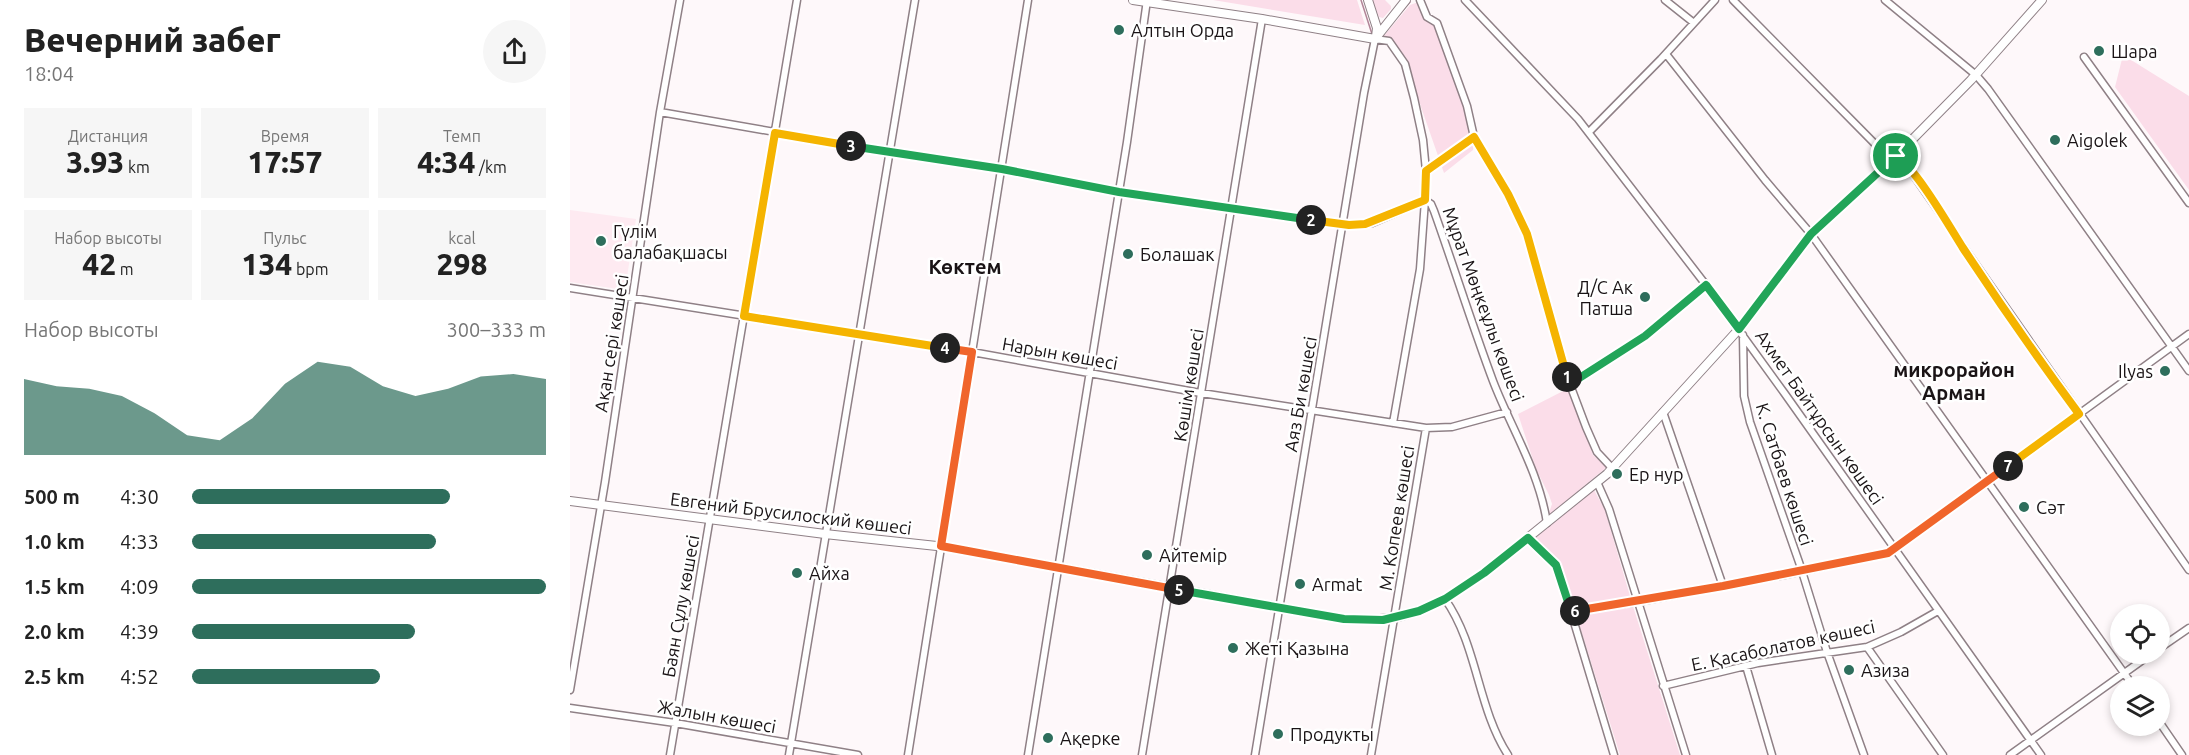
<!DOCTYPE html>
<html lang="ru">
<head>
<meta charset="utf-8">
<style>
	:root { --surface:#fff; --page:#f6f6f6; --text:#222; --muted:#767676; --accent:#2e6e5c }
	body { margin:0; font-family:Ubuntu,sans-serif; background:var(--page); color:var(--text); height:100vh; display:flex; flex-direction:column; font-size:22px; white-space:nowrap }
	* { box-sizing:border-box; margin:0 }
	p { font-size:20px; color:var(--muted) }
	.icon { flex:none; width:33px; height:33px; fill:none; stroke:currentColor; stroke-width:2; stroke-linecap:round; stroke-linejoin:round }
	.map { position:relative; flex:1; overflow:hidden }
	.drawer { display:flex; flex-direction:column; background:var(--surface); width:570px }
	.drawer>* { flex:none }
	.fabs { position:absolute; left:1540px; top:604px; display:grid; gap:12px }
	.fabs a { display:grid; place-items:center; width:60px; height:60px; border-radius:50%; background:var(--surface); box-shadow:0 3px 9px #0003; font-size:30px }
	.pin { position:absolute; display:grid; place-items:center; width:51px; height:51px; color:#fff; margin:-26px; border:3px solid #fff; border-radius:50%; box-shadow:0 2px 6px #0007 }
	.km { position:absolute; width:30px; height:30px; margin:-15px; border-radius:50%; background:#222; color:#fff; font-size:16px; line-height:30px; text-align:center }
	.round { display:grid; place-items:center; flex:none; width:63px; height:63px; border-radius:32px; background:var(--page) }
	.head { display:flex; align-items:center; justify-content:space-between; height:102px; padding:0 24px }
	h1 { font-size:33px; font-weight:800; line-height:45px }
	.figures { display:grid; grid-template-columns:repeat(3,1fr); gap:9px; height:102px; padding:6px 24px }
	.figures div { display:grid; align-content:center; border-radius:0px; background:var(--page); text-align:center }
	.figures b { font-size:30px; font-weight:800 }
	.figures small { font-size:16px; font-weight:400 }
	.figures p { font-size:16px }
	.chart { height:168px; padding:12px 24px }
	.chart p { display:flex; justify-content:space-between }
	.chart svg { width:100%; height:108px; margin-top:6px; fill:var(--accent); opacity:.7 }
	ul { padding:0 24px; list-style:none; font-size:20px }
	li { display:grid; grid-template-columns:96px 72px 1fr; align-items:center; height:45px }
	li i { height:15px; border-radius:8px; background:var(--accent) }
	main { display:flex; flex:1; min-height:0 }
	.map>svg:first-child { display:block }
	.built { fill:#feeaf1 }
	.green { fill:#fbdde9 }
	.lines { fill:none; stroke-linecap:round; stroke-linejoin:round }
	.stream { stroke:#b28598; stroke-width:1.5 }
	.minor-casing { stroke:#8f8086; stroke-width:9 }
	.major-casing { stroke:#8f8086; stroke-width:10 }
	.minor { stroke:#fff; stroke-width:6 }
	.major { stroke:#fff; stroke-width:8 }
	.split-1-casing { stroke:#fff; stroke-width:12 }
	.split-2-casing { stroke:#fff; stroke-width:12 }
	.split-3-casing { stroke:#fff; stroke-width:12 }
	.split-4-casing { stroke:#fff; stroke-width:12 }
	.split-5-casing { stroke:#fff; stroke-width:12 }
	.split-6-casing { stroke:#fff; stroke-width:12 }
	.split-7-casing { stroke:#fff; stroke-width:12 }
	.split-8-casing { stroke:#fff; stroke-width:12 }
	.split-1 { stroke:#22a559; stroke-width:8 }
	.split-2 { stroke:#f5b400; stroke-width:8 }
	.split-3 { stroke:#22a559; stroke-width:8 }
	.split-4 { stroke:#f5b400; stroke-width:8 }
	.split-5 { stroke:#f0652b; stroke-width:8 }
	.split-6 { stroke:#22a559; stroke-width:8 }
	.split-7 { stroke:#f0652b; stroke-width:8 }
	.split-8 { stroke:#f5b400; stroke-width:8 }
	.poi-dot { fill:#2e6e5c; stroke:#fff; stroke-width:2 }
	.labels { text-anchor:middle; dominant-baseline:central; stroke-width:5; stroke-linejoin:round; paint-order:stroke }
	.poi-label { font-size:18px; fill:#1a1416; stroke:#fff; text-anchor:start }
	.street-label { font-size:18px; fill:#1a1416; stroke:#fff }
	.neighbourhood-label { font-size:20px; font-weight:bold; fill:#1a1416; stroke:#fff }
</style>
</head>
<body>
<main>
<section class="drawer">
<div class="head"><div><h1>Вечерний забег</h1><p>18:04</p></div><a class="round"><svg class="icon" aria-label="share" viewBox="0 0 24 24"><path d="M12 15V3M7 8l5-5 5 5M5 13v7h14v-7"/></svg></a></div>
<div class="figures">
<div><p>Дистанция</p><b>3.93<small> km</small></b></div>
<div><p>Время</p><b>17:57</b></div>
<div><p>Темп</p><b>4:34<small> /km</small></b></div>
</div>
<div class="figures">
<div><p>Набор высоты</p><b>42<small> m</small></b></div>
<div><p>Пульс</p><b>134<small> bpm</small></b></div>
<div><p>kcal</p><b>298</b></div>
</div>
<div class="chart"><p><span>Набор высоты</span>300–333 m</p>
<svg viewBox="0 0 160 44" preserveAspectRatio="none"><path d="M0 44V13L10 16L20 17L30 20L40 27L50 36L60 38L70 29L80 15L90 6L100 8L110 16L120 20L130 17L140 12L150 11L160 13V44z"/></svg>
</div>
<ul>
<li><b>500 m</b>4:30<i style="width:73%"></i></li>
<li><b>1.0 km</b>4:33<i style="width:69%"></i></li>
<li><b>1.5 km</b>4:09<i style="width:100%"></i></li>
<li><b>2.0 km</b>4:39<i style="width:63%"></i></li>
<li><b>2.5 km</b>4:52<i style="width:53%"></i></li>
</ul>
</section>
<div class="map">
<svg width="1619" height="755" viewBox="0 0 1619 755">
	<rect width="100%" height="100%" fill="#fef8fa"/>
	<!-- built -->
	<path class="built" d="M 0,210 L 66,219 L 55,290 L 0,282 Z"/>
	<!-- green -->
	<path class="green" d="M 643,0 L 787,0 L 795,25 Z
		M 802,0 L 815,0 L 821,6 L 821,9 L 813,18 L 809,17 Z
		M 851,1 L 857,17 L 867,23 L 883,64 L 904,137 L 903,150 L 874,173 L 851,107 L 837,59 L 821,38 L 813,37 L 840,5 Z
		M 1553,55 L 1619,96 L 1619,190 L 1545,87 Z
		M 999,388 L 1023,455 L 1037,467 L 978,516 L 982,504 L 979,495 L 966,469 L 948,414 Z
		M 1024,490 L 1035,510 L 1062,603 L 1110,755 L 1050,755 L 990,563 L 965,537 Z"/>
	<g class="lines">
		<!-- stream -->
		<path class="stream" d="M 791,0 L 802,34
			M 828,16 L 840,2"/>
		<defs>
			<path id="minor" d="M 850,0 L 857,17 L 867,23 L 897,106 L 904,137 L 938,194 L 957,234 L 993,366 L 1016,427 L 1027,452 L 1042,468
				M 895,0 L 1008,119 L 1136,285 L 1215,394 L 1471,755
				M 1095,0 L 1124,23
				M 1163,0 L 1312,151 L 1329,157 L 1335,163 L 1619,570
				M 1315,0 L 1406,75 L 1418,89 L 1619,371
				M 1096,54 L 1195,180 L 1241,234 L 1564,687
				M 1514,57 L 1619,203
				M 90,112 L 320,152 L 432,169 L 549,192 L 773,225 L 802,223 L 855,200 L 850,269 L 823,423
				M 1019,132 L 1091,59 L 1145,0
				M 856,171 L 904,137
				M 0,288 L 402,352 L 625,392 L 856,428 L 882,427 L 937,412
				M 1173,335 L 1174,396 L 1180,422 L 1230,565 L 1257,652 L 1294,755
				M 1000,384 L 1075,336 L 1136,285
				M 1093,412 L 1153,586
				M 1027,482 L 1039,509 L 1116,755
				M 958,538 L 983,562 L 988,569 L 1044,755
				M 875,599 C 908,646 907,707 938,755
				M 1001,611 L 1067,602 L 1214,575 L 1318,553 L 1619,334
				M 1297,647 L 1373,755
				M 1590,648 L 1619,628
				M 1176,666 L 1202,755
				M 1093,686 L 1188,663 L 1297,647 L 1331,632 L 1368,611
				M 0,690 L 35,482 L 90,112 L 110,0
				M 0,708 L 105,723 L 288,755
				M 1590,723 L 1612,755
				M 100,755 L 227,0
				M 219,755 L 345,0
				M 338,755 L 458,0
				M 458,755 L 557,142 L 577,0
				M 572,755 L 692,19
				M 685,755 L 794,93 L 805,39 L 819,41 L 835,64 L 844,98 L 853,140 L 856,171 L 855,200 L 861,204 L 864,211 C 884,267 902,325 923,381 C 941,428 969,471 977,523
				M 801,755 L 856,428
				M 1440,755 L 1581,654"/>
			<path id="major" d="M 563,0 L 692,19 L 805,39
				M 798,0 L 807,28 L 806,37
				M 805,39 L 836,0
				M 0,501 L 255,534 L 376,547 L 774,619 L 794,620 L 825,618 L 849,611 L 875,599 L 914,573 L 1037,474 L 1169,329 L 1241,234 L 1326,156 L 1401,80 L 1472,0"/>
		</defs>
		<!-- minor casing -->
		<use href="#minor" class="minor-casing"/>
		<!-- major casing -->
		<use href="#major" class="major-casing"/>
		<!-- minor -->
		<use href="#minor" class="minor"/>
		<!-- major -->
		<use href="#major" class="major"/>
	</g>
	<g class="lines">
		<defs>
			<path id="split-1" d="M 997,377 L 1000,384 L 1075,336 L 1136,285 L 1169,329 L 1241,234 L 1326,156"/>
			<path id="split-2" d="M 741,220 L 779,225 L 795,224 L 855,200 L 856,171 L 904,137 L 938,194 L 957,234 L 997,377"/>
			<path id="split-3" d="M 281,146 L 432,169 L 549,192 L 741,220"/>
			<path id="split-4" d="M 281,146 L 205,133 L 174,316 L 375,348"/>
			<path id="split-5" d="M 375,348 L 402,352 L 371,546 L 609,590"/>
			<path id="split-6" d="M 609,590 L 774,619 L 813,620 L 849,611 L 875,599 L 914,573 L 958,538 L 986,565 L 1001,611 L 1005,611"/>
			<path id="split-7" d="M 1005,611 L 1153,586 L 1318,553 L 1438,466"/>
			<path id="split-8" d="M 1326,156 C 1346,168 1379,226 1393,248 C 1430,304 1469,360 1509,414 L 1438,466"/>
		</defs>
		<!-- split-1 casing -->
		<use href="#split-1" class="split-1-casing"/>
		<!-- split-2 casing -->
		<use href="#split-2" class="split-2-casing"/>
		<!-- split-3 casing -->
		<use href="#split-3" class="split-3-casing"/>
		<!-- split-4 casing -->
		<use href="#split-4" class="split-4-casing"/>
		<!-- split-5 casing -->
		<use href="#split-5" class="split-5-casing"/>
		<!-- split-6 casing -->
		<use href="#split-6" class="split-6-casing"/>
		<!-- split-7 casing -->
		<use href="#split-7" class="split-7-casing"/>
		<!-- split-8 casing -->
		<use href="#split-8" class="split-8-casing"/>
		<!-- split-1 -->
		<use href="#split-1" class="split-1"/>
		<!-- split-2 -->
		<use href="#split-2" class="split-2"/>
		<!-- split-3 -->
		<use href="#split-3" class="split-3"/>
		<!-- split-4 -->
		<use href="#split-4" class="split-4"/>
		<!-- split-5 -->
		<use href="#split-5" class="split-5"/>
		<!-- split-6 -->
		<use href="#split-6" class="split-6"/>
		<!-- split-7 -->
		<use href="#split-7" class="split-7"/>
		<!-- split-8 -->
		<use href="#split-8" class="split-8"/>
	</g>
	<!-- markers -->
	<g class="poi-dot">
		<circle cx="549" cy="30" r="6"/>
		<circle cx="1529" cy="51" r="6"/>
		<circle cx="1485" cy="140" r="6"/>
		<circle cx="31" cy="241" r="6"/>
		<circle cx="558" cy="254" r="6"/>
		<circle cx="1075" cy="297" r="6"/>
		<circle cx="1595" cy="371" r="6"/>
		<circle cx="1047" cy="474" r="6"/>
		<circle cx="1454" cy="507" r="6"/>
		<circle cx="577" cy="555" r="6"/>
		<circle cx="227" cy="573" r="6"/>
		<circle cx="730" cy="584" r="6"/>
		<circle cx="663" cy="648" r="6"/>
		<circle cx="1279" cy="670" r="6"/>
		<circle cx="708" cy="734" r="6"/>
		<circle cx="478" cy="738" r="6"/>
	</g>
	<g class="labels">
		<!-- poi labels -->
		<g class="poi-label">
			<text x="561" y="30">Алтын Орда</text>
			<text x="1541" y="51">Шара</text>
			<text x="1497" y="140">Aigolek</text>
			<text x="43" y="231">Гүлім<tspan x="43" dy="21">балабақшасы</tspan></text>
			<text x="570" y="254">Болашак</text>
			<text x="1063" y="287" text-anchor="end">Д/С Ак<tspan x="1063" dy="21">Патша</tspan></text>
			<text x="1583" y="371" text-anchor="end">Ilyas</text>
			<text x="1059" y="474">Ер нур</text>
			<text x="1466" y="507">Сәт</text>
			<text x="589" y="555">Айтемір</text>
			<text x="239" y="573">Айха</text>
			<text x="742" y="584">Armat</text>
			<text x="675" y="648">Жеті Қазына</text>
			<text x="1291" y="670">Азиза</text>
			<text x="720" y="734">Продукты</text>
			<text x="490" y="738">Ақерке</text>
		</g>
		<!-- street labels -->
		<g class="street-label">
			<text transform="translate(914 304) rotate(70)">Мұрат Мөңкеұлы көшесі</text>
			<text transform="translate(41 343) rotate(-81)">Ақан сері көшесі</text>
			<text transform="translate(490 353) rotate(10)">Нарын көшесі</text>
			<text transform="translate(618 385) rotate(-81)">Көшім көшесі</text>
			<text transform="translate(730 394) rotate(-80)">Аяз Би көшесі</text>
			<text transform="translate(1250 417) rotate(55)">Ахмет Байтұрсын көшесі</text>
			<text transform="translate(1215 474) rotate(72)">К. Сатбаев көшесі</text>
			<text transform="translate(221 513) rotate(7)">Евгений Брусилоский көшесі</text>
			<text transform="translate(826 518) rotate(-81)">М. Копеев көшесі</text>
			<text transform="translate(110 606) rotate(-80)">Баян Сұлу көшесі</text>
			<text transform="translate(1213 645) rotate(-12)">Е. Қасаболатов көшесі</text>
			<text transform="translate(147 716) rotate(10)">Жалын көшесі</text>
		</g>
		<!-- neighbourhood labels -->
		<g class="neighbourhood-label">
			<text x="395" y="266">Көктем</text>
			<text x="1384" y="369">микрорайон<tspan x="1384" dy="23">Арман</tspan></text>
		</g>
	</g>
</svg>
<div class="fabs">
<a><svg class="icon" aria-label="locate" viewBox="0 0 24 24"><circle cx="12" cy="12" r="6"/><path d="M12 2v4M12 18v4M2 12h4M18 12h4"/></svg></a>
<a><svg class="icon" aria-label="layers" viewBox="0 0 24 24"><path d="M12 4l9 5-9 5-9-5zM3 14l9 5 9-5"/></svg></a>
</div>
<div class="pin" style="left:1326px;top:156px;background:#1e9e55"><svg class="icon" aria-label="arrive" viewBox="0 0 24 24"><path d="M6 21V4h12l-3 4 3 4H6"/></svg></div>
<b class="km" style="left:997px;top:377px">1</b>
<b class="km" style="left:741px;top:220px">2</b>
<b class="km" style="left:281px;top:146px">3</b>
<b class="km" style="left:375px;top:348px">4</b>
<b class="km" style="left:609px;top:590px">5</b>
<b class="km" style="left:1005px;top:611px">6</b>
<b class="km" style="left:1438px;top:466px">7</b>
</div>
</main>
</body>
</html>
